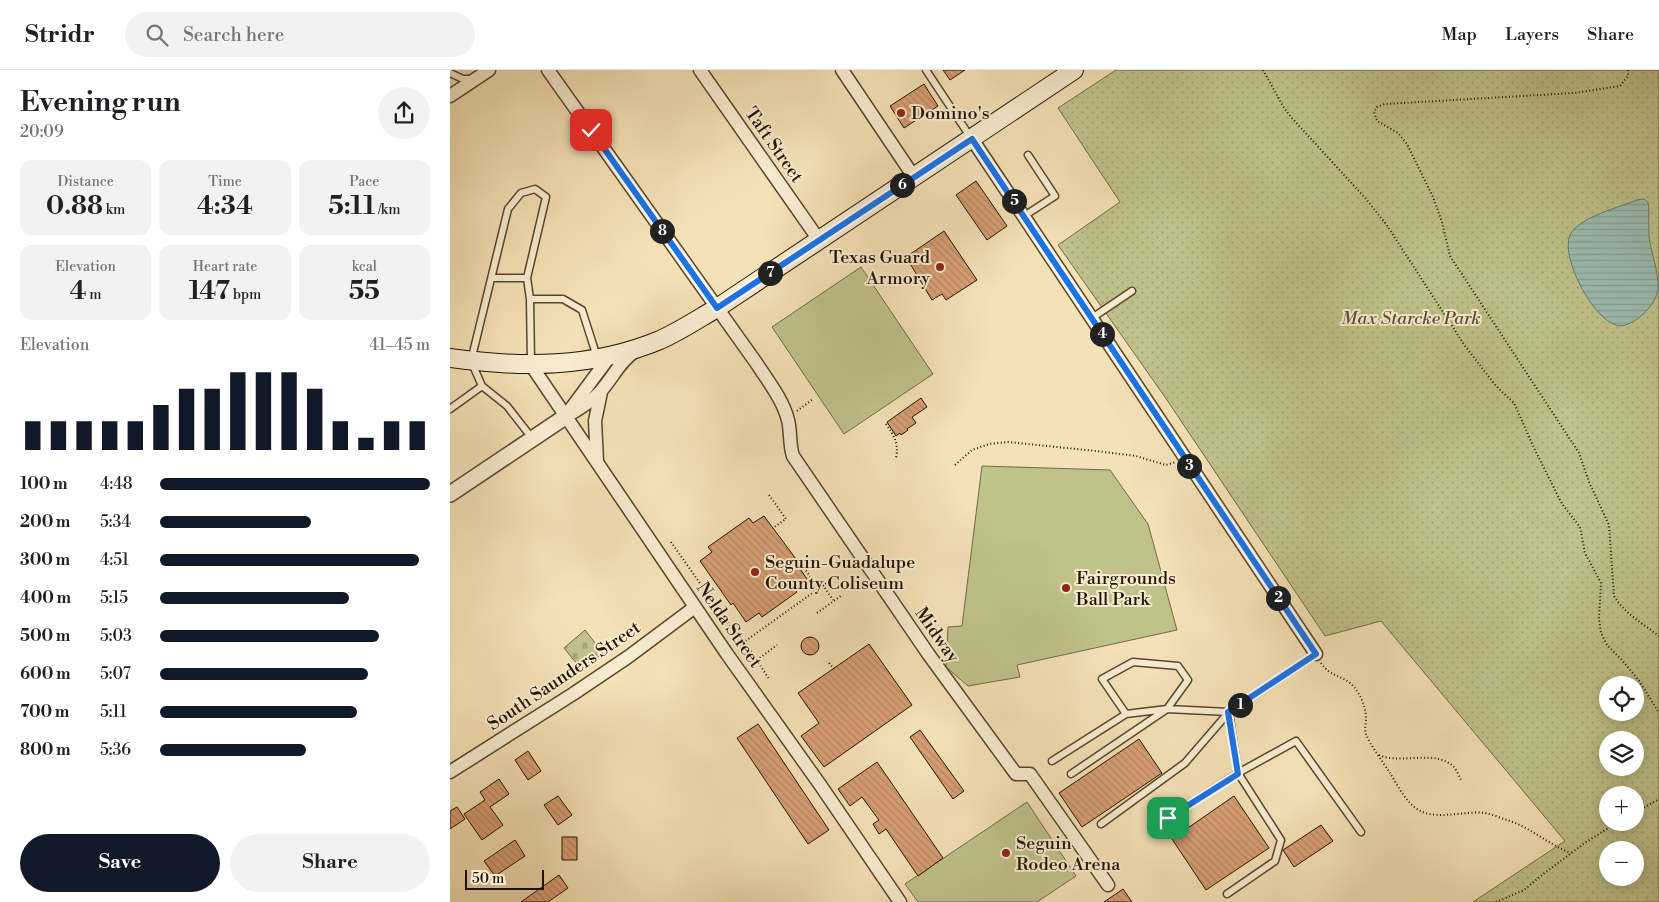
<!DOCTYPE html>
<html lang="en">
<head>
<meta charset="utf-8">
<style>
	:root { --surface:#fff; --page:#f2f2f2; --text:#202124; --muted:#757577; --line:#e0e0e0; --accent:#111827 }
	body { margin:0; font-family:"Libre Bodoni",serif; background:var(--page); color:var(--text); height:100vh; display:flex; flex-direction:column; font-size:19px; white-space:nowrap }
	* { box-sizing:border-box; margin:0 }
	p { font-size:16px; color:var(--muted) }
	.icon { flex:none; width:28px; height:28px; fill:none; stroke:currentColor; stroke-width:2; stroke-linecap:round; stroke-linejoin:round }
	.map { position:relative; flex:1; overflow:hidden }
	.details { display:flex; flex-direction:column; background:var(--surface); width:450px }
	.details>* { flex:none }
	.fabs { position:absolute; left:1149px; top:606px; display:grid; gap:10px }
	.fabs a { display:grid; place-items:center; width:45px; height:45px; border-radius:50%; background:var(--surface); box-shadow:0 2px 12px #0003; font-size:25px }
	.scale { position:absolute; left:15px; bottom:12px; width:79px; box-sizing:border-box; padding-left:5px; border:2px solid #231200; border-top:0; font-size:14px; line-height:18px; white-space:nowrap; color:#231200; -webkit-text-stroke:4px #f8ecd0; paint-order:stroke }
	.pin { position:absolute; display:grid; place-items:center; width:42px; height:42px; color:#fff; margin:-21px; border-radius:10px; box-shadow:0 2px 8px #0006 }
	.km { position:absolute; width:25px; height:25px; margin:-12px; border-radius:50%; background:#222; color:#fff; font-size:14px; line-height:25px; text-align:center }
	.round { display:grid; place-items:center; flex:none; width:52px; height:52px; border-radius:26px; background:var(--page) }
	.headline { display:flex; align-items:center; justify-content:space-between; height:85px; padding:0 20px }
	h1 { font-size:28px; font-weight:700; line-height:38px }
	.figures { display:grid; grid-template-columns:repeat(3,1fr); gap:8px; height:85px; padding:5px 20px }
	.figures div { display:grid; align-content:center; border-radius:12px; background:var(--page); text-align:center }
	.figures b { font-size:25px; font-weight:700 }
	.figures small { font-size:14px; font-weight:400 }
	.figures p { font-size:14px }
	.chart { height:140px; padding:10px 20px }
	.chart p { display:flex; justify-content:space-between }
	.chart svg { width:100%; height:90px; margin-top:5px; stroke:var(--accent); stroke-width:6 }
	.cta { display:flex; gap:10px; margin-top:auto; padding:10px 20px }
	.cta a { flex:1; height:58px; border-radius:30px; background:var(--accent); color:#fff; font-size:20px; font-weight:700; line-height:58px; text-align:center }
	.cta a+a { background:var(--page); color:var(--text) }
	ul { padding:0 20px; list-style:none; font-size:16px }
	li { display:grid; grid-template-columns:80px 60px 1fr; align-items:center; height:38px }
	li i { height:12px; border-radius:6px; background:var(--accent) }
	header { display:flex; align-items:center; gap:30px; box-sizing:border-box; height:70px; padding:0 25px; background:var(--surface); border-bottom:1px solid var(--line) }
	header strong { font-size:24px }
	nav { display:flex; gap:28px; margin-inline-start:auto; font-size:18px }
	.search { width:350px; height:45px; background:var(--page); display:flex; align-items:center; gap:12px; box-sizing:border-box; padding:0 18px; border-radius:28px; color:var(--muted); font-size:19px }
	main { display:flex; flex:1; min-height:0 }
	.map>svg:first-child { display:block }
	.cemetery { fill:url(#cemetery-stones); stroke:#716a46 }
	.park { fill:url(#park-dots); stroke:#716a46; fill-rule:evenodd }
	.pitch { fill:#bfc28b; stroke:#716a46 }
	.water { fill:url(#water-rules); stroke:#6c796b }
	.building { fill:url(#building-back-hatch); stroke:#231200 }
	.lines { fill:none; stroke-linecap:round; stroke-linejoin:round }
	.service-casing { stroke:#57462e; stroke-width:9 }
	.minor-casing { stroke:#57462e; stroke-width:15 }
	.tertiary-casing { stroke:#57462e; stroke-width:18 }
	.secondary-casing { stroke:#231200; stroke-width:20 }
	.path { stroke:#231200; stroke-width:2; stroke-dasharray:1 2.5; stroke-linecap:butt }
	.service { stroke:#f8ecd0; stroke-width:6 }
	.minor { stroke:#f8ecd0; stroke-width:12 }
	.tertiary { stroke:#f8ecd0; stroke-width:15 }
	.secondary { stroke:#f8ecd0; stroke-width:18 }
	.route-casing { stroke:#fff; stroke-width:10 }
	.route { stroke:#1a73e8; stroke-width:6 }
	.poi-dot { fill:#8f2418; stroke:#f8ecd0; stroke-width:2 }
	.labels { text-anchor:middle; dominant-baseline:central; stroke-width:4; stroke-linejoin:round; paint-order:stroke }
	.poi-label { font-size:18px; fill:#231200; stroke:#f8ecd0; text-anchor:start }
	.street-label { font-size:18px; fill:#231200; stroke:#f8ecd0 }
	.park-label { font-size:18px; font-style:italic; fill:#5a5031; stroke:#f8ecd0 }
</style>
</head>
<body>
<header>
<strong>Stridr</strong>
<div class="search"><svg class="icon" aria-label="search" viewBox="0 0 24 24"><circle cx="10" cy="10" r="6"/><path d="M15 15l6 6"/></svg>Search here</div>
<nav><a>Map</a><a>Layers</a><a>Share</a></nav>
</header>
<main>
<section class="details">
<div class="headline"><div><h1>Evening run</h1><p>20:09</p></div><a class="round"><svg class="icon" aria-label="share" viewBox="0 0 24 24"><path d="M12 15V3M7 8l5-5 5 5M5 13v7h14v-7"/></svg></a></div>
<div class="figures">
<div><p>Distance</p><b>0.88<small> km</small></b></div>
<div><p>Time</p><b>4:34</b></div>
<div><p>Pace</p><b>5:11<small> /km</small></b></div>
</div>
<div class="figures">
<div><p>Elevation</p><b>4<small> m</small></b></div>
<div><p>Heart rate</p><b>147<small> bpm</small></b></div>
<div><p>kcal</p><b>55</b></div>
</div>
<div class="chart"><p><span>Elevation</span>41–45 m</p>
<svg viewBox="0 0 160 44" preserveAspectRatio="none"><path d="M5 44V30M15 44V30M25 44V30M35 44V30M45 44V30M55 44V22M65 44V14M75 44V14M85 44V6M95 44V6M105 44V6M115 44V14M125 44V30M135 44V38M145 44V30M155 44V30"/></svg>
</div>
<ul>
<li><b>100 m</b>4:48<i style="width:100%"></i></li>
<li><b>200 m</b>5:34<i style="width:56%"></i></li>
<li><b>300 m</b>4:51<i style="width:96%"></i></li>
<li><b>400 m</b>5:15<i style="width:70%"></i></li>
<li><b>500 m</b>5:03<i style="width:81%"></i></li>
<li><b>600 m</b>5:07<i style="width:77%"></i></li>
<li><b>700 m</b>5:11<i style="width:73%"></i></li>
<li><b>800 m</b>5:36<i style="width:54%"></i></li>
</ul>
<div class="cta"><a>Save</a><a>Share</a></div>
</section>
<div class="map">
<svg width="1209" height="832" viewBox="0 0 1209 832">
	<defs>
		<pattern id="cemetery-stones" width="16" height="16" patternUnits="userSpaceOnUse" patternTransform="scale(1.25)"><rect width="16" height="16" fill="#bfc28b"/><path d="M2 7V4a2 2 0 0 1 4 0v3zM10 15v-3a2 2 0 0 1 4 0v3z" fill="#a4a676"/></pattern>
		<pattern id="park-dots" width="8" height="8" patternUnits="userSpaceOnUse" patternTransform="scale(1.25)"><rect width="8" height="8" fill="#bfc28b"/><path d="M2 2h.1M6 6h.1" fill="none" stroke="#a4a676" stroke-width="1.8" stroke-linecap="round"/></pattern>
		<pattern id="water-rules" width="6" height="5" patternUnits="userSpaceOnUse" patternTransform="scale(1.25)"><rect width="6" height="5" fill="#9cbdb2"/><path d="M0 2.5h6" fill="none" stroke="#86a197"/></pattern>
		<pattern id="building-back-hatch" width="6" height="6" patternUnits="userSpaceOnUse" patternTransform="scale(1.25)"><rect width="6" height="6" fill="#d79e74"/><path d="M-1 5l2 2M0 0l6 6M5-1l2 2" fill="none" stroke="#b88763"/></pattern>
	</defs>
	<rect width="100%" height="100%" fill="#f4e1b6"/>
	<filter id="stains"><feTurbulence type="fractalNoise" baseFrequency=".004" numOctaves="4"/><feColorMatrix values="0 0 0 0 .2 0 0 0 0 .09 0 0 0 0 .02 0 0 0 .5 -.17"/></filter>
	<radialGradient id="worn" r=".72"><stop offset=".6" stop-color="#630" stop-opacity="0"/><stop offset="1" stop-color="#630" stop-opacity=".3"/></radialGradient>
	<!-- cemetery -->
	<path class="cemetery" d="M 135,560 L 153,583 L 132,600 L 114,578 Z"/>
	<!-- park -->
	<path class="park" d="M 666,0 L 1209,0 L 1209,832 L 1023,832 L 1115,771 L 931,551 L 875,566 L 717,330 L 608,175 L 670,132 L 608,38 ZM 1158,615 L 1185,615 L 1185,642 L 1158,642 ZM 1158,670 L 1185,670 L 1185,698 L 1158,698 ZM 1158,725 L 1185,725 L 1185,752 L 1158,752 ZM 1158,780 L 1185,780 L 1185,808 L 1158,808 Z"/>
	<!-- pitch -->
	<path class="pitch" d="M 411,197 L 483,304 L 394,364 L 322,257 Z
		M 532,396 L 660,400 L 698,454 L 727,560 L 567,595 L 570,607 L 518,616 L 496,597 L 498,557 L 512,556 Z
		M 577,732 L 626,806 L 587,832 L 468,832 L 455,814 Z"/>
	<!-- water -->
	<path class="water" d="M 1194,129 L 1198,132 C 1200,143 1198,155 1199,166 C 1201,184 1209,201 1208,219 C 1207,230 1198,240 1190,247 C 1183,252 1174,258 1166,255 C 1143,249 1110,187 1120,165 C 1129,147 1170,137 1187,130 Z"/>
	<!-- building -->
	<path class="building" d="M 493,0 L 515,0 L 500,10 Z
		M 474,14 L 488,36 L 454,58 L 440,36 Z
		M 526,111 L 557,156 L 537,170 L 506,125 Z
		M 494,161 L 527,210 L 496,230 L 492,224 L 482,230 L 456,187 Z
		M 471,328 L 477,337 L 462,347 L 466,353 L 457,359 L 458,360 L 451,365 L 450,363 L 446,366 L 437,352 Z
		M 314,446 L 346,489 L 344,490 L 357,509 L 344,519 L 347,522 L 312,547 L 309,543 L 296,552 L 283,533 L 281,535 L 250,491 L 262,482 L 258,477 L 299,448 L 303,453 Z
		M351 576a9 9 0 1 1 18 0a9 9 0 1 1-18 0Z
		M 419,574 L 462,635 L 374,697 L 351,666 L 369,653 L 348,623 Z
		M 308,654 L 379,760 L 358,774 L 287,668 Z
		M 470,660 L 514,721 L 503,729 L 460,667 Z
		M 689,669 L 712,703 L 632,757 L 609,723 Z
		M 78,681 L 91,701 L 78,710 L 65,690 Z
		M 427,692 L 493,788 L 468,806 L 436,759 L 429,764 L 423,754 L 429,750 L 412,727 L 400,736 L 388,719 Z
		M 49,709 L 59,724 L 40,737 L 53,755 L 32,770 L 14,744 L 35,730 L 30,722 Z
		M 108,726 L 122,745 L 108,755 L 94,735 Z
		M 784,726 L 819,778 L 756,820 L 722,769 Z
		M 7,737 L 15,749 L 0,759 L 0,741 Z
		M 871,755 L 883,771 L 844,797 L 833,780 Z
		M 112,767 L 127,767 L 127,790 L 112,790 Z
		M 65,770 L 75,786 L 45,806 L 34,791 Z
		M 109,805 L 118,818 L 98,832 L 71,832 Z
		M 673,819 L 682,832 L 654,832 Z"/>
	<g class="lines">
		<defs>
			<path id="service" d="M 476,0 L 521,68
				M 0,3 L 13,9 L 22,9
				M 574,146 L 605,126 L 578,85
				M 42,208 L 77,208
				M 642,248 L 682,221
				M 81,293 L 80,229 L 113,229 L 132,240 L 147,287
				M 32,316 L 21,291 L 58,139 L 71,123 L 85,119 L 96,127 L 77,208 L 80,229
				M 0,339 L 32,316 L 57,336 L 82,368
				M 683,592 L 728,596 L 738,610 L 717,639 L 676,644 L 652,609 Z
				M 602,691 L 676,644
				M 621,704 L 717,639 L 779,642 L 788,703 L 831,770 L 825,791 L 777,824
				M 718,748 L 788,703 L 846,671 L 911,762
				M 651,754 L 735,693 L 779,642 L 866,584"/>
			<path id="minor" d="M 98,0 L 307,294 C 318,311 333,330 338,350 C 341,362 339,374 343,386 L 479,585 L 566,704 L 580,704 L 658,815
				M 250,0 L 369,170
				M 392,0 L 464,107
				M 0,26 L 39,0
				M 522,69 L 866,584
				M 81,295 L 277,584 L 371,716 L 450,832
				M 117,344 L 160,286
				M 115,347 C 128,340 140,333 150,322 C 163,308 168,293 185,281
				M 147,391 L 145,351 L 151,322
				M 0,702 L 123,624 L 178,587 L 245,537"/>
			<path id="tertiary" d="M 0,424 L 115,347"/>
			<path id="secondary" d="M 0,288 C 71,298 143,298 210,270 C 230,261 248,249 267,238 L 624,0"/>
		</defs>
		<!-- service casing -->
		<use href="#service" class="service-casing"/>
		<!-- minor casing -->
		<use href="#minor" class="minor-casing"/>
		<!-- tertiary casing -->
		<use href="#tertiary" class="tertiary-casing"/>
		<!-- secondary casing -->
		<use href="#secondary" class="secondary-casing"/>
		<!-- path -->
		<path class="path" d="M 813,0 L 834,38 L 841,47 L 916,129 L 936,154 L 1015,276 L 1046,316 L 1064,333 L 1084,378 L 1112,434 L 1130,457 L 1135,483 L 1151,513 L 1149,549 L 1151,563 L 1157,575 L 1172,590 L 1190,612 L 1209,643
			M 1178,0 L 1178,6 L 1170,16 L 1124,23 L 935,34 L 927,37 L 924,42 L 927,51 L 948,63 L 957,74 L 983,127 L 992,152 L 1000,186 L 1129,383 L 1139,412 L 1159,455 L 1164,526 C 1174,543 1193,554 1209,566
			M 347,341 L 363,329
			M 436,354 C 444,366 449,373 446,388
			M 505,395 L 522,380 L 539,374 L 558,372 L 646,381 L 686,386 L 716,395 L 726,392
			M 319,425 L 336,449 L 323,458
			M 221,472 L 292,573
			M 347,494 L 350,492 L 369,519
			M 373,515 L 383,530
			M 367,543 L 392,525
			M 295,572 L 319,609
			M 287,577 L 382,509
			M 307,590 L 327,575
			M 379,593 L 384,599
			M 871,593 C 881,608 894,605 904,617 C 911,625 916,638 916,649 C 916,654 914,659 916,664 C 920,675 933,692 940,703 C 946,713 953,726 961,734 C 980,754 1012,740 1035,743 C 1042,744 1050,748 1057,750 C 1080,757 1099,775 1121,783
			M 929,685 C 951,695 984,679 1003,696 C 1006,699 1009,706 1011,710
			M 1185,743 L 1209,729
			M 1046,832 L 1074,820 L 1092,805 L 1136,772 L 1168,752"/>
		<!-- service -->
		<use href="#service" class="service"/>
		<!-- minor -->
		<use href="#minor" class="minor"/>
		<!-- tertiary -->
		<use href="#tertiary" class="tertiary"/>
		<!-- secondary -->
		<use href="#secondary" class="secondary"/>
	</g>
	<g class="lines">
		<defs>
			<path id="route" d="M 141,60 L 267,238 L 522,69 L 866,584 L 778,642 L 788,704 L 718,748"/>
		</defs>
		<!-- route casing -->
		<use href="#route" class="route-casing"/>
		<!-- route -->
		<use href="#route" class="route"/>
	</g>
	<!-- markers -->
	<g class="poi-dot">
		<circle cx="451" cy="43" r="5"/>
		<circle cx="490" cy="197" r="5"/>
		<circle cx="305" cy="502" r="5"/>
		<circle cx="616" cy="518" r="5"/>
		<circle cx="556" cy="783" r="5"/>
	</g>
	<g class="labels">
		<!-- poi labels -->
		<g class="poi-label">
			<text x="461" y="43">Domino's</text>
			<text x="480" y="187" text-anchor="end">Texas Guard<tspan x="480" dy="21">Armory</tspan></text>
			<text x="315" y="492">Seguin-Guadalupe<tspan x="315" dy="21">County Coliseum</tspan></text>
			<text x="626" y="508">Fairgrounds<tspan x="626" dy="21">Ball Park</tspan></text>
			<text x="566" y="773">Seguin<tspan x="566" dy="21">Rodeo Arena</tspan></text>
		</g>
		<!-- street labels -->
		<g class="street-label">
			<text transform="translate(324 75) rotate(55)">Taft Street</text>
			<text transform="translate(279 555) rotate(55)">Nelda Street</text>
			<text transform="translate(487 565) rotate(55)">Midway</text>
			<text transform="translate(114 606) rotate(-34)">South Saunders Street</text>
		</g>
		<!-- park labels -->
		<g class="park-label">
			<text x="961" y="248">Max Starcke Park</text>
		</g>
	</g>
	<rect width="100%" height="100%" filter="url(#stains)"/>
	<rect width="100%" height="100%" fill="url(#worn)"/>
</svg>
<div class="fabs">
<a><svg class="icon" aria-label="locate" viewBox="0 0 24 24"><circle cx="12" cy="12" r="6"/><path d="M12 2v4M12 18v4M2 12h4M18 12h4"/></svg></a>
<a><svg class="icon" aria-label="layers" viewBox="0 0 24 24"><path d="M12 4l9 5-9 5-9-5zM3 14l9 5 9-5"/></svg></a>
<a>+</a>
<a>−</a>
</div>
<div class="scale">50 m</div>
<div class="pin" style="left:718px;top:748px;background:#1e9e55"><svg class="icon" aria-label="arrive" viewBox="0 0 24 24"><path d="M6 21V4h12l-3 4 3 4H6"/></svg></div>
<div class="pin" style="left:141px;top:60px;background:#d93025"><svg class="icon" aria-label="check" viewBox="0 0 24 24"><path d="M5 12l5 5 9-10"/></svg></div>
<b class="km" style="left:790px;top:635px">1</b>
<b class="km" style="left:828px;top:528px">2</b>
<b class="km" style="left:739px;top:396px">3</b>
<b class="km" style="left:652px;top:264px">4</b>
<b class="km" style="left:564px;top:131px">5</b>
<b class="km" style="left:452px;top:115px">6</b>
<b class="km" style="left:320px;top:203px">7</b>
<b class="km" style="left:212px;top:161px">8</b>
</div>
</main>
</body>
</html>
